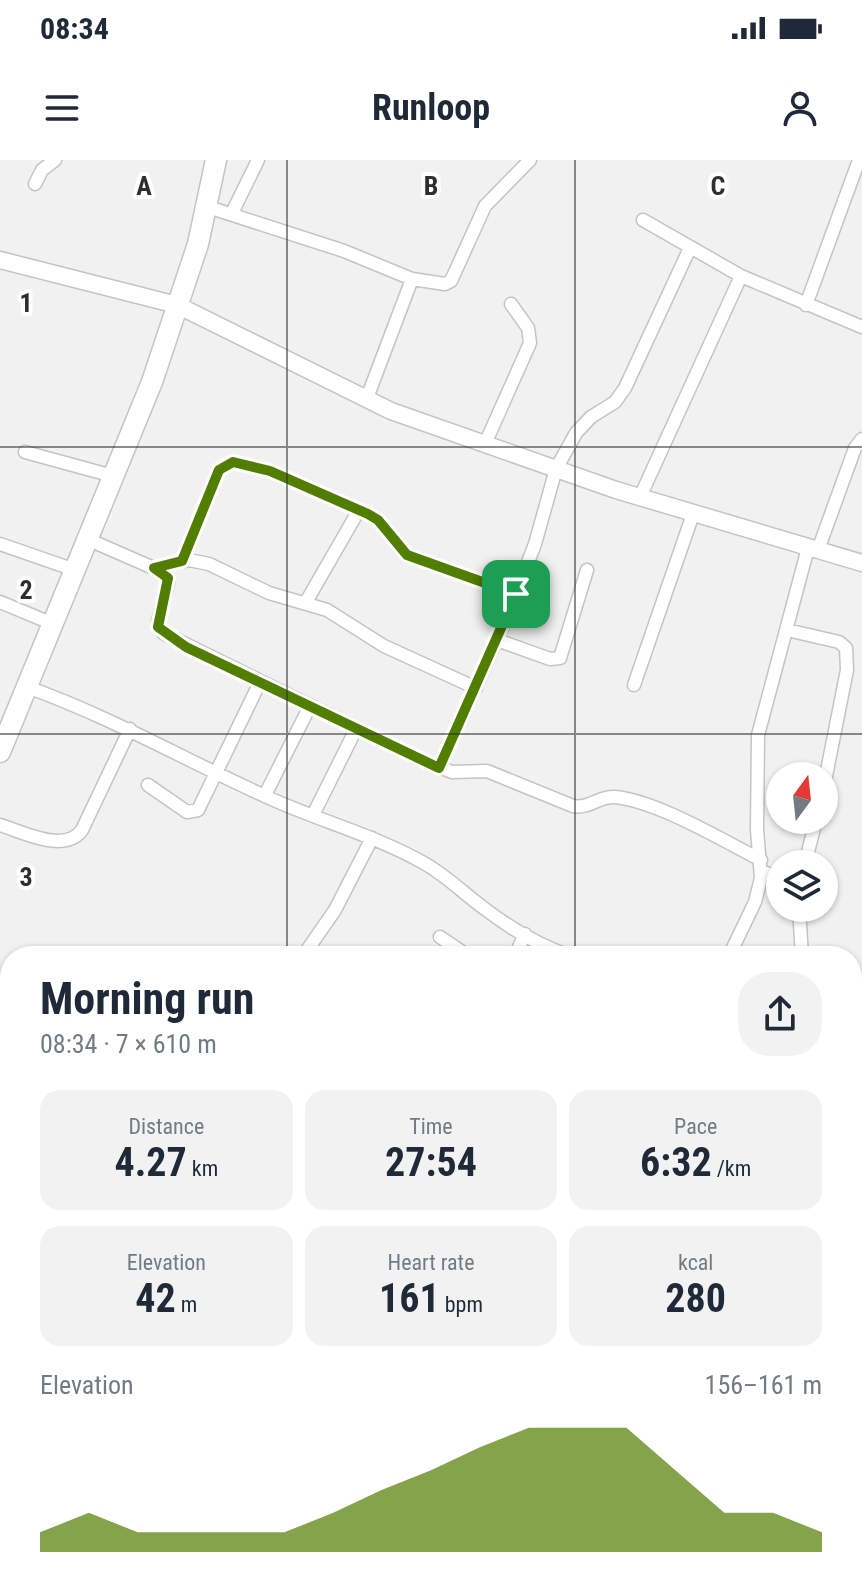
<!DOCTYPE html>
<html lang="en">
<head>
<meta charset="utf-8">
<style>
	:root { --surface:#fff; --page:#f2f2f3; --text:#1f2937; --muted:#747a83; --accent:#517d00 }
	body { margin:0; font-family:"Roboto Condensed",sans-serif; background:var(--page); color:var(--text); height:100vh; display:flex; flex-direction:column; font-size:30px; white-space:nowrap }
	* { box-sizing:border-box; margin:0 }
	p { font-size:26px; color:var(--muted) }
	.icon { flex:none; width:44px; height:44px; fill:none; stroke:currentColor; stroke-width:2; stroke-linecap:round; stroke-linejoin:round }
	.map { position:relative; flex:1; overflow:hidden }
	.drawer { position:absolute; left:0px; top:786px; width:862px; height:648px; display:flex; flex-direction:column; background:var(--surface); border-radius:32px 32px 0 0; box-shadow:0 2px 6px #0004 }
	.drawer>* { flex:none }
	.needle { width:52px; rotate:15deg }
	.controls { position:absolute; left:766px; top:602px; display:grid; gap:16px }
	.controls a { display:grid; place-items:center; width:72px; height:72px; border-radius:50%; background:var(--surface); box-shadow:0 2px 6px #0004; font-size:40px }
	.pin { position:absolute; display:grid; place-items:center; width:68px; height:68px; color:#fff; margin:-34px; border-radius:16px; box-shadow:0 4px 12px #0006 }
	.round { display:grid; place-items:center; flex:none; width:84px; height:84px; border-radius:32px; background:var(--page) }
	.summary { display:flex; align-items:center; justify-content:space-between; height:136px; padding:0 40px }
	h1 { font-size:44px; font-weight:700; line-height:60px }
	.figures { display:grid; grid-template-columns:repeat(3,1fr); gap:12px; height:136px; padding:8px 40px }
	.figures div { display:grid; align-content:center; border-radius:20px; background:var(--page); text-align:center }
	.figures b { font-size:40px; font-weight:700 }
	.figures small { font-size:22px; font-weight:400 }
	.figures p { font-size:22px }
	.chart { height:224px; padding:16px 40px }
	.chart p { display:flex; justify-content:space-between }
	.chart svg { width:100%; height:144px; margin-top:8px; fill:var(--accent); opacity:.7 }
	.status { display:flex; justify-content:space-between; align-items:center; height:56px; padding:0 40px; background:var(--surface); direction:ltr }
	.status svg { height:22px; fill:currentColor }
	header { display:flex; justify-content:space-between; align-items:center; height:104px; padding:0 40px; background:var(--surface); font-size:36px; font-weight:700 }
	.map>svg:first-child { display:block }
	.building { fill:#565555 }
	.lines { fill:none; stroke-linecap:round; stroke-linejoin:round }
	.service-casing { stroke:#c4c4c5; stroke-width:9 }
	.minor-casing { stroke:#c4c4c5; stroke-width:15 }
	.tertiary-casing { stroke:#c4c4c5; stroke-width:19 }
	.primary-casing { stroke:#c4c4c5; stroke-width:23 }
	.service { stroke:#fff; stroke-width:6 }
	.minor { stroke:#fff; stroke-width:12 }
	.tertiary { stroke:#fff; stroke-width:16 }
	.primary { stroke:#fff; stroke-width:20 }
	.route-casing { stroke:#fff; stroke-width:16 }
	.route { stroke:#517d00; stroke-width:10 }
	.grid { fill:none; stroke:#2e2e2e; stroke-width:2; stroke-opacity:0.55 }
	.grid-label { font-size:26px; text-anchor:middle; font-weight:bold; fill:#2e2e2e; stroke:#fefeff; stroke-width:8; stroke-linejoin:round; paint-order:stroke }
</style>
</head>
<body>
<div class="status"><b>08:34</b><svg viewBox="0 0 49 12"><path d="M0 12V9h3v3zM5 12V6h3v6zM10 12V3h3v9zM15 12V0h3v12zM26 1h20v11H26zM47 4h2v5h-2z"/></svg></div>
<header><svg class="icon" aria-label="menu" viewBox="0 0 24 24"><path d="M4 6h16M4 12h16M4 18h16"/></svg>Runloop<svg class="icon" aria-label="person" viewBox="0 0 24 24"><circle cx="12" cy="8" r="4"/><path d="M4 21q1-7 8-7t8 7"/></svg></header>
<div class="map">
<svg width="862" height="1434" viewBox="0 0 862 1434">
	<rect width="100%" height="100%" fill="#f1f1f2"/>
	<!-- building -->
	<path class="building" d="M 862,1352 L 862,1434 L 845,1434 L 822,1424 L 852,1424 L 852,1375 Z
		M 353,1424 L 457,1424 L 452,1434 L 348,1434 Z
		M 647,1424 L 695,1424 L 716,1434 L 642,1434 Z"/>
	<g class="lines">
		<defs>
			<path id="service" d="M 852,1191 L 862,1198
				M 852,1312 L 862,1284
				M 810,1429 L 812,1424"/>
			<path id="minor" d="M 35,24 L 42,10 L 55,0
				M 208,47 L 344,91 L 412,119 L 445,124 L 451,121 L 485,46 L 530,0
				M 232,53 L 258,0
				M 643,60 L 741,116 L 862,167
				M 806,145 L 859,0
				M 367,238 L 412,119
				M 485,284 L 530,183 L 528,168 L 511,144
				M 25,292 L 113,316
				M 640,337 L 741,116
				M 87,379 L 165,413 L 168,423 L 158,461 L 163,473 L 419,599 L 452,612 L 487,611 L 573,646 C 590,649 598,636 615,637 C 657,641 722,680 761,700
				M 0,384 L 75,410
				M 818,390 L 855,288 L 862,279
				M 182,401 L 219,310 L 233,302 L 270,311 L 368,354 L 378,360 L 407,395 L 516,434
				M 154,408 L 189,400 L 209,404 L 269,433 L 327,450 L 384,486 L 476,528
				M 0,442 L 53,464
				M 306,442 L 359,350
				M 787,470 L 839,482 L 846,488 L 847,510 L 824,626
				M 497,480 L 550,499 L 560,498 L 587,410
				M 634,525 L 693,354
				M 27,527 C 114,558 192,604 276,641 C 324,662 375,676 422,702 C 446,715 463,733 485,749 C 510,768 540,786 570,796
				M 439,608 L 506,459 L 535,384 L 556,309 L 576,273 L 591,257 L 615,242 L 625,228 L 689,90
				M 148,625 L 187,652 L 198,650 L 260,522
				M 265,635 L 310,546
				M 313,655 L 356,569
				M 0,665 C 23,672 65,694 82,670 L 130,569
				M 805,704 L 816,660
				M 762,711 L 780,719
				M 799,748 L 802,796
				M 440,777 L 468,796
				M 303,796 L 335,750 L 372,678
				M 480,796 L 498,796
				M 515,796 L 525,774
				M 729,796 L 755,742 L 761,718 L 757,670 L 758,575 L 808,388
				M 852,878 L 862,880
				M 0,1359 L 10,1364
				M 133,1424 L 153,1434"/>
			<path id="tertiary" d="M 0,100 L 177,145 L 391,251 L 616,330 L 862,403"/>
			<path id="primary" d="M 0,592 L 152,222 L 198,84 L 216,0"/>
		</defs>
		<!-- service casing -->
		<use href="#service" class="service-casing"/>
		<!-- minor casing -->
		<use href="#minor" class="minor-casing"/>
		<!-- tertiary casing -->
		<use href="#tertiary" class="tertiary-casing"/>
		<!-- primary casing -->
		<use href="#primary" class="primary-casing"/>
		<!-- service -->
		<use href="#service" class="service"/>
		<!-- minor -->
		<use href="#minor" class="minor"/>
		<!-- tertiary -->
		<use href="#tertiary" class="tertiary"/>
		<!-- primary -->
		<use href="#primary" class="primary"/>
	</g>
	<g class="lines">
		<defs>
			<path id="route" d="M 233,302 L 270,311 L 368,354 L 378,360 L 407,395 L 516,434 L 439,608 L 186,487 L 158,467 L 168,418 L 154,408 L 182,401 L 219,310 Z"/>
		</defs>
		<!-- route casing -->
		<use href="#route" class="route-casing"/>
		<!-- route -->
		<use href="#route" class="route"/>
	</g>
	<!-- grid -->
	<path class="grid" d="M 287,0 L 287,796M 575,0 L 575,796M 0,287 L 862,287M 0,574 L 862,574M 0,860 L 10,860M 852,860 L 862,860M 0,1147 L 10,1147M 852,1147 L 862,1147M 287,1424 L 287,1434M 575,1424 L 575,1434"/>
	<g class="grid-label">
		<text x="144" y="35">A</text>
		<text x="431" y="35">B</text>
		<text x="718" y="35">C</text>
		<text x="26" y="152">1</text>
		<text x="26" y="439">2</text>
		<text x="26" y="726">3</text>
	</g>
</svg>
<div class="controls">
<a><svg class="needle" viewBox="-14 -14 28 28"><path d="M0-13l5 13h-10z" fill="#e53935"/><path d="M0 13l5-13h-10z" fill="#747a83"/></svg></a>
<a><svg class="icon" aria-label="layers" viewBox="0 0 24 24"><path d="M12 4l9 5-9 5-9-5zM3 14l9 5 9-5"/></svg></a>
</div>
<div class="pin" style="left:516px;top:434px;background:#1e9e55"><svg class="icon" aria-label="arrive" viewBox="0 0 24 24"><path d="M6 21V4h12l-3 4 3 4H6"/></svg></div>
<section class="drawer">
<div class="summary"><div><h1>Morning run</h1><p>08:34 · 7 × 610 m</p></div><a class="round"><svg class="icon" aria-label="share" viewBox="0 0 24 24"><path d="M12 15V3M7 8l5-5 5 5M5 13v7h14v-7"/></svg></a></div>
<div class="figures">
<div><p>Distance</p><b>4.27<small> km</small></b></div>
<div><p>Time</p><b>27:54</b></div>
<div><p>Pace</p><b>6:32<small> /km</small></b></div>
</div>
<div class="figures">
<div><p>Elevation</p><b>42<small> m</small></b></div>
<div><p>Heart rate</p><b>161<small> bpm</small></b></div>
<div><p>kcal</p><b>280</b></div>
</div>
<div class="chart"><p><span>Elevation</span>156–161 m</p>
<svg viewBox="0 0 160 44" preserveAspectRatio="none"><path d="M0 44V38L10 32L20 38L30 38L40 38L50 38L60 32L70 25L80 19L90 12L100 6L110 6L120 6L130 19L140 32L150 32L160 38V44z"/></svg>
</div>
</section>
</div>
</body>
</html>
